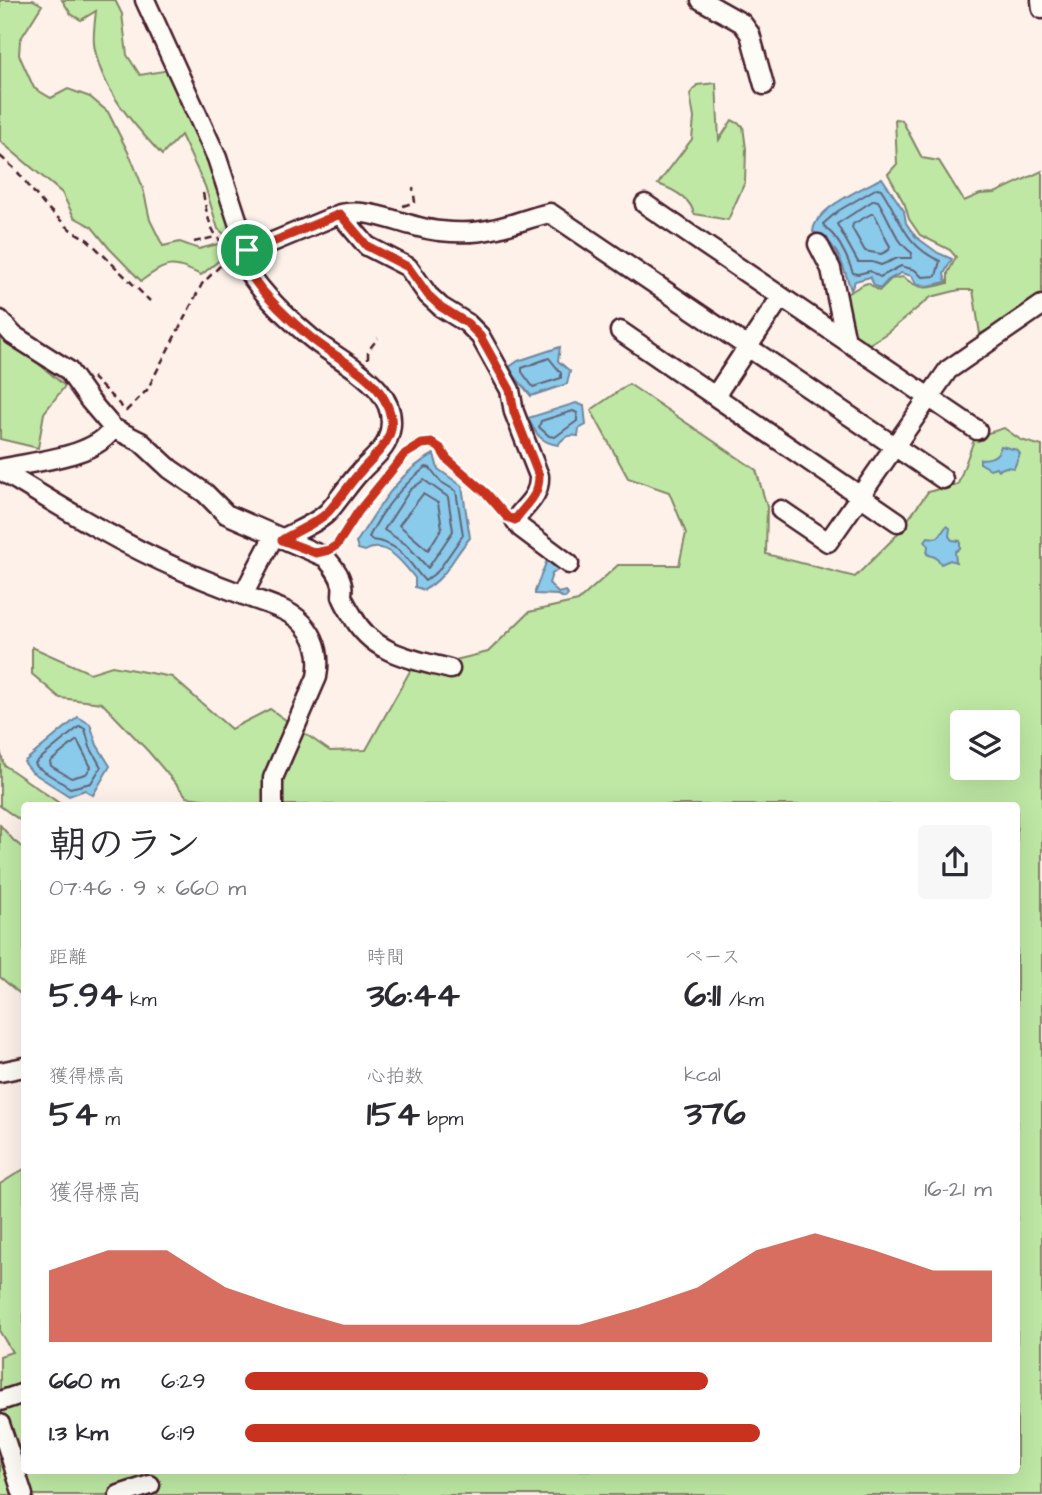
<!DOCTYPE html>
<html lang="ja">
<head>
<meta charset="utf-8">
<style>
	:root { --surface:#fff; --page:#f7f7f7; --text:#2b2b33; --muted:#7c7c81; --accent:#c8321e }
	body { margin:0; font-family:"Architects Daughter","Klee One",sans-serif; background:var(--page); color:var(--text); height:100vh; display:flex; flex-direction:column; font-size:26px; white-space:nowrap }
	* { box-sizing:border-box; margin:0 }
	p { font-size:23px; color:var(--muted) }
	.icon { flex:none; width:38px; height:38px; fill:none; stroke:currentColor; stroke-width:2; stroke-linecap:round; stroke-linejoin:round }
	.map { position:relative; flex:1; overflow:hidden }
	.sheet { position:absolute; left:21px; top:802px; width:999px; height:672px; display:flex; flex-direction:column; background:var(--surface); border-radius:7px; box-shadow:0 7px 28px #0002 }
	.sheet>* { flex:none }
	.buttons { position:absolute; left:950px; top:710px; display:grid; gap:14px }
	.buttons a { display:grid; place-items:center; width:70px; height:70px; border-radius:7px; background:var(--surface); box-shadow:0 7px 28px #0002; font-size:35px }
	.pin { position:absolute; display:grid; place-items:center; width:60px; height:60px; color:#fff; margin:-30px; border:4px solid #fff; border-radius:50%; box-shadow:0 2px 7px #0007 }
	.round { display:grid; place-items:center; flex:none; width:74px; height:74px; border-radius:7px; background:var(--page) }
	.head { display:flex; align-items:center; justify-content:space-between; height:119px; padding:0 28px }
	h1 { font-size:38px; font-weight:700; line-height:52px }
	.metrics { display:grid; grid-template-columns:repeat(3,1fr); gap:10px; height:119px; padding:7px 28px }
	.metrics div { display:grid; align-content:center }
	.metrics b { font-size:35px; font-weight:700 }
	.metrics small { font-size:19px; font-weight:400 }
	.metrics p { font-size:19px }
	.chart { height:196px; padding:14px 28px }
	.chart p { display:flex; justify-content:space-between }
	.chart svg { width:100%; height:126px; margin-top:7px; fill:var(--accent); opacity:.7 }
	ul { padding:0 28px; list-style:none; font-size:23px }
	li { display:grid; grid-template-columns:112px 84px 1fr; align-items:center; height:52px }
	li i { height:18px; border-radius:9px; background:var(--accent) }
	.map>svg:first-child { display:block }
	.green { fill:#bee8a4; stroke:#848468; stroke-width:2; fill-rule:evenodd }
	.water { fill:#8acaea; stroke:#70869e; stroke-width:2 }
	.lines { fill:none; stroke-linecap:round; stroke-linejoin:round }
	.shore { stroke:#646377; stroke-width:2 }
	.minor-casing { stroke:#4a1f2b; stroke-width:23 }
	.path { stroke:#4a1f2b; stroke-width:2.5; stroke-dasharray:7 5; stroke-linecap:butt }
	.minor { stroke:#fdfcf7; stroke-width:18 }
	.route-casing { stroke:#fff; stroke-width:14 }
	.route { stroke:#c8321e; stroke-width:9 }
</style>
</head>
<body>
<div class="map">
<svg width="1042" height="1495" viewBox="0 0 1042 1495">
	<rect width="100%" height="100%" fill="#fdf1ea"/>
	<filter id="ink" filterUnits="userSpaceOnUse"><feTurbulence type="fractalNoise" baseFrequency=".0143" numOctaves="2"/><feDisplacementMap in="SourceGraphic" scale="14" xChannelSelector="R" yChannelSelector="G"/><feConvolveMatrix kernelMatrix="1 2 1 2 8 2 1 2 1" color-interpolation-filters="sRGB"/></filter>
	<g filter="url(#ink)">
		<!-- green -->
		<path class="green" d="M 0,0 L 33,0 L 42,5 L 20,40 L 19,55 L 34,88 L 51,98 L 68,89 L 90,97 L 108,112 L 131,158 L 143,188 L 150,220 L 163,246 L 180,242 L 199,249 L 218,244 L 226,255 L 201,275 C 171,261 168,262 141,281 L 109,248 L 92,227 L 74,217 L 62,193 L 0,141 Z
			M 62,0 L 115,0 L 122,14 L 127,55 L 140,75 L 169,70 L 206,149 L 238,245 L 218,229 L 205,186 L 181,135 L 162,155 C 133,124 100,88 94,44 C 93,33 95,21 96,11 L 81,20 L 71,14 Z
			M 716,83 L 719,140 L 732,120 L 743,126 L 746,149 L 745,182 L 728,220 L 694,214 C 691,198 672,189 658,184 L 692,139 L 694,118 L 690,94 L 697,85 Z
			M 895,119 L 902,120 L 922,158 L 939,161 L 964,201 L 980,194 L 995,193 L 1042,171 L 1042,295 L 1002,323 L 980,334 L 973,290 L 959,290 L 931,297 L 887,333 L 866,346 L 850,333 L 842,295 C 853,293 858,285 868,283 L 879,291 L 891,279 L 903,277 C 921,291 927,289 948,283 L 948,273 L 956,257 L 950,250 L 920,235 L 909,219 L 905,205 L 888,174 L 897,164 Z
			M 0,328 L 12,341 L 65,386 L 44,413 L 38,448 L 0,439 Z
			M 629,384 L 756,470 L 767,507 L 766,554 L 855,577 L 895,537 L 928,492 L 958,484 L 975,437 L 1004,428 L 1021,440 L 1042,446 L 1042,1495 L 0,1495 L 0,1356 L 12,1352 L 0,1332 L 0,1184 L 24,1169 L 24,1470 L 1017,1470 L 1017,805 L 243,805 L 187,797 L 148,751 L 102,703 L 60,698 L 32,674 L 32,647 L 90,673 L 112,666 L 172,677 L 231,729 L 270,709 L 330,751 L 366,750 L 410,671 L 488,652 L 529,612 L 578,601 L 618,565 L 679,565 L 686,533 L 669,492 L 628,478 L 591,410 ZM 962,723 L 1008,723 L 1008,768 L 962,768 Z
			M 0,750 L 4,765 L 62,805 L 24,805 L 24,823 L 0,806 Z
			M 0,825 L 14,841 L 24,848 L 24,997 L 0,977 Z"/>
		<!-- water -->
		<path class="water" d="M 882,178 L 904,211 L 906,223 L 916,237 L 938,253 L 952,259 L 944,274 L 946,282 L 928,286 L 916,284 L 912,276 L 901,273 L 888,280 L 880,289 L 874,285 L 870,277 L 855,281 L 851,290 C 844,269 837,239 813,232 C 814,209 863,188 882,178 Z
			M 560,347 L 558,361 L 570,371 L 567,384 L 531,396 L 508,368 L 518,361 Z
			M 576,403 L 584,406 L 586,425 L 579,429 L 578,436 C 569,434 563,437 558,445 C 541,443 535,433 528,418 Z
			M 1001,446 L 1017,450 L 1020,454 L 1014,468 L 1006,467 L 998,470 L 996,467 L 990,469 L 980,463 L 980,459 C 990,459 998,457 1001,446 Z
			M 434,454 L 438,469 L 462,486 L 470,538 C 453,556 447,578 424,590 L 415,587 L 415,578 C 403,563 386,539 365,551 L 358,549 L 356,543 C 378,509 397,473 434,454 Z
			M 947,526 L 950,528 L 949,536 L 952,540 L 960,541 L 960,548 L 955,552 L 956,562 L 950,560 L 941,564 L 937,558 L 927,554 L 928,546 L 925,541 L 928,537 C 943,540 939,533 947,526 Z
			M 547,560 L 558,570 L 552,574 L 549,583 L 558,593 L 566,591 L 568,595 L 565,598 L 557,595 L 535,594 L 535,591 Z
			M 78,717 L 90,724 L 97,745 L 110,766 L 93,795 L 85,790 L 69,796 L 32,772 L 24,762 Z"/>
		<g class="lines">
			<!-- shore -->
			<path class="shore" d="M 877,188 L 881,189 C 901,219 904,245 940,261 L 936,276 L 922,277 L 915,270 L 901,266 L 880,277 L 870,271 L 858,274 L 853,273 C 848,260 843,247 834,236 C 830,231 826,229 823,224 L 838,211 Z
				M 874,200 L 878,201 C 890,219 894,240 912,253 L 911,258 L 898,258 L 881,265 L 872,262 L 858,262 L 837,224 Z
				M 871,214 L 874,214 C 881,224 883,236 890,246 L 889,250 L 881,254 L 865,251 L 852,228 L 853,224 Z
				M 549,358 L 561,373 L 561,378 L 533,387 L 522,372 L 522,368 Z
				M 573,411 L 577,413 L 577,421 L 555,437 L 549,436 L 539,427 L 541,421 Z
				M 426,467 L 430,468 L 441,482 L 456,491 L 463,535 L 438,571 L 425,581 C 407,562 403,544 372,540 L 369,537 C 383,509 401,486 426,467 Z
				M 424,480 L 448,497 L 453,531 L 428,568 L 407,545 L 384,530 L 410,490 Z
				M 423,494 L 438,503 L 442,528 L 428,550 L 399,525 Z
				M 80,726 L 85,729 L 90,747 L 101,767 L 91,783 L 70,788 L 37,767 L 35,763 Z
				M 77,740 L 91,767 L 86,774 L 71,778 L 51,766 L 50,762 Z"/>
			<defs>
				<path id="minor" d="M 145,0 L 217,158 L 247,250
					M 701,0 L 742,23 L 750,34 L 764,85
					M 1041,0 L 1042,9
					M 645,204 L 977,430
					M 340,214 L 367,246 L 408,267 L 428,295 L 441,307 L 467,323 L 480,336 L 510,390 L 514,412 L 539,476 C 540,497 526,504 515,520 L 521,528 L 569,564
					M 818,244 L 831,269 L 846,341
					M 0,320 L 13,335 L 68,370 L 90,401 L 113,428 L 141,442 L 170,469 L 205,493 L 226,514 L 325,557 C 332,565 340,574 342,585 C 343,586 342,594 342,596 C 344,602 349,610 352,615 C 372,654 412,659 450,669
					M 620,331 L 898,522
					M 715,396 L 781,297
					M 0,469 C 33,461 95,458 113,428
					M 0,470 C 58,505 117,542 179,569 C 203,580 229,589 254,599 C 268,604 286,609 298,619 C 316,635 321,654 317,677 L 273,778 L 273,805
					M 781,510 L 828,542 L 948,370 L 1042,305
					M 282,539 C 296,531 316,524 328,512 C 340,499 349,483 361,471 C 369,462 385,450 388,438 C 406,388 340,363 310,337 C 283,314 253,286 238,253 L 258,248 L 340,214 C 373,207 407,228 440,231 C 457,233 476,233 493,229 C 513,225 530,217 550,213 L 943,479
					M 243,595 L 274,536
					M 0,1072 L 24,1067
					M 0,1401 L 24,1393
					M 0,1424 L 23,1495
					M 119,1495 L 150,1485"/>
			</defs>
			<!-- minor casing -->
			<use href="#minor" class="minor-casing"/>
			<!-- path -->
			<path class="path" d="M 0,156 L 16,170 L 44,205 L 71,230 L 88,240 L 150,301
				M 203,193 C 207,214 209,231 225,246
				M 403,206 L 415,202 L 413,188
				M 194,242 L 215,237
				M 368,359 L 368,351 L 378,338
				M 92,377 L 126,411 L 147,390 L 202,284 L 226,260
				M 336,545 C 352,524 401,441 429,443 C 432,444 437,446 439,448 C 443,451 445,457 449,461 C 467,479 487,494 504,513"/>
			<!-- minor -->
			<use href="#minor" class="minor"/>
		</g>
	</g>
	<g class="lines" filter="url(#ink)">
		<defs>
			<path id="route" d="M 340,214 L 367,246 L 408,267 L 428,295 L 441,307 L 467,323 L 480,336 L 510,390 L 514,412 L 539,476 C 539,497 526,504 515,520 L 507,517 L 487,494 L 447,459 L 440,448 L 432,443 L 422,444 L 405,454 L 358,512 L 337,545 L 329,550 L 316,553 L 282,540 C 296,531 316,524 328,512 C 340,499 349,484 361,471 C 374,456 395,440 391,418 C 384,377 338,361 310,337 C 283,314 253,286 238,253 L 258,248 Z"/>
		</defs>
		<!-- route casing -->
		<use href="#route" class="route-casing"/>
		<!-- route -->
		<use href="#route" class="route"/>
	</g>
</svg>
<div class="buttons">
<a><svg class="icon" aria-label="layers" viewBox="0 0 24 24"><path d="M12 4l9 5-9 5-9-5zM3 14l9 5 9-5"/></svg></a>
</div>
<div class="pin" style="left:247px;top:250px;background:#1e9e55"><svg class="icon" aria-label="arrive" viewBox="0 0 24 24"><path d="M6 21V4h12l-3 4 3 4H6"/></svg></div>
<section class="sheet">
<div class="head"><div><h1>朝のラン</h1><p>07:46 · 9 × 660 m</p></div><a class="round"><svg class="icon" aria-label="share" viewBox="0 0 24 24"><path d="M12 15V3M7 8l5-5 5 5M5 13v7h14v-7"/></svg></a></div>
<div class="metrics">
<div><p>距離</p><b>5.94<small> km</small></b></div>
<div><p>時間</p><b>36:44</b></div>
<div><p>ペース</p><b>6:11<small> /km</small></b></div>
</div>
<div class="metrics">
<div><p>獲得標高</p><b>54<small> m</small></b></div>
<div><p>心拍数</p><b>154<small> bpm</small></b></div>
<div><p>kcal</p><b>376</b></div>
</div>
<div class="chart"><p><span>獲得標高</span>16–21 m</p>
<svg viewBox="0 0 160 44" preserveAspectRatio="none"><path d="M0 44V19L10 12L20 12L30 25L40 32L50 38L60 38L70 38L80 38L90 38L100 32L110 25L120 12L130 6L140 12L150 19L160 19V44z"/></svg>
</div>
<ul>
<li><b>660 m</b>6:29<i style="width:62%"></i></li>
<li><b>1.3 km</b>6:19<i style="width:69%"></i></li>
</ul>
</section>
</div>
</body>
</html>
